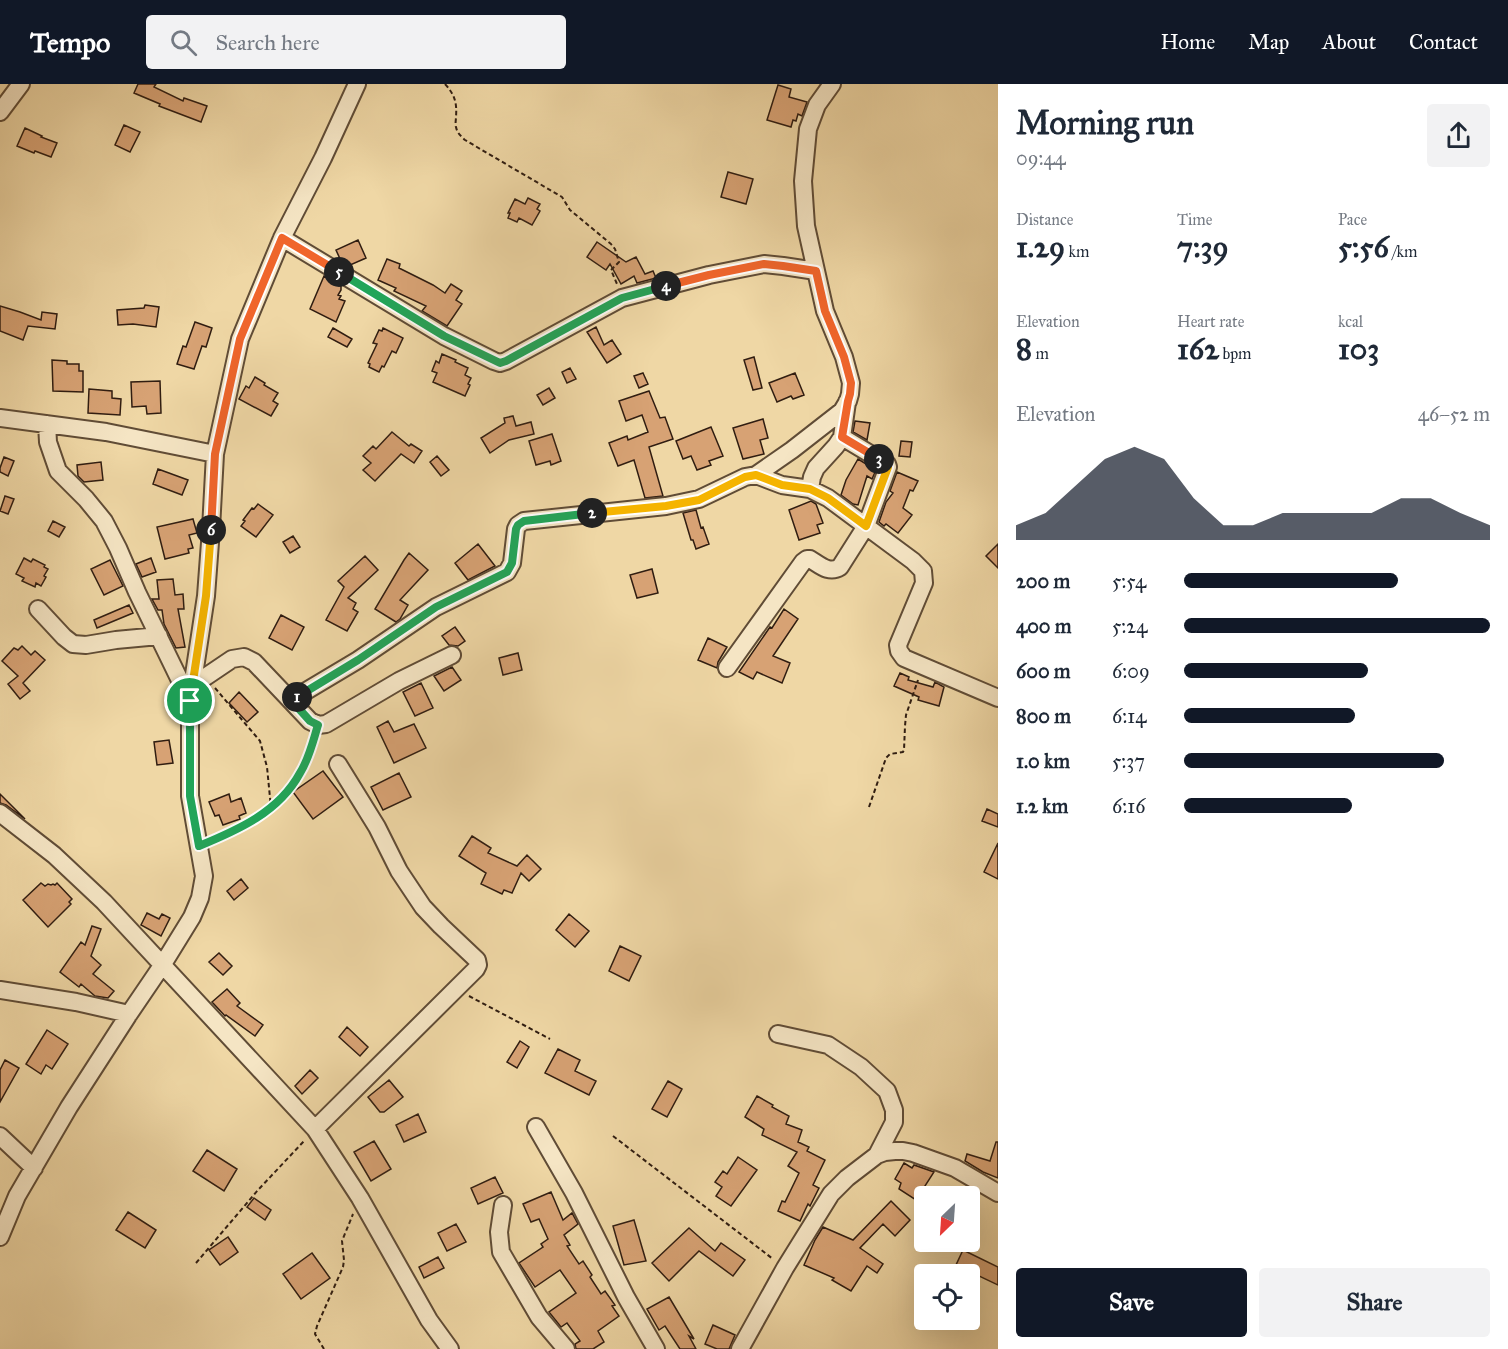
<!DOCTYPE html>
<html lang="en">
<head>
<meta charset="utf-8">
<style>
	:root { --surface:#fff; --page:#f2f2f3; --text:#1f2937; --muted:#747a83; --accent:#111827 }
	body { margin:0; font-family:"IM FELL Great Primer",serif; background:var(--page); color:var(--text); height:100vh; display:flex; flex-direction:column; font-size:22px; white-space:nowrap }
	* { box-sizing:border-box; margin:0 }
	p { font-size:20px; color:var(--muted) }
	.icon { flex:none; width:33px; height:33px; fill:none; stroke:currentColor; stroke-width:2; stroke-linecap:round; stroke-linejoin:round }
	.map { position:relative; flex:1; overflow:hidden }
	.panel { display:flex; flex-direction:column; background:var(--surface); width:510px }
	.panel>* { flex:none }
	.needle { width:39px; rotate:205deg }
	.buttons { position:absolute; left:914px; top:1102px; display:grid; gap:12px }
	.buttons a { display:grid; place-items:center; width:66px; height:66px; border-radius:6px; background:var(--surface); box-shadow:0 6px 24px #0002; font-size:30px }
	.pin { position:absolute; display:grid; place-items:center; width:51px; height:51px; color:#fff; margin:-26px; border:3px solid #fff; border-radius:50%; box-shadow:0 2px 6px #0007 }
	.km { position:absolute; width:30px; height:30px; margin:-15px; border-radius:50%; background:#222; color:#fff; font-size:16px; line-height:30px; text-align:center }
	.round { display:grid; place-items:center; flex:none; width:63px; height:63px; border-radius:6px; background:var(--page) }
	.overview { display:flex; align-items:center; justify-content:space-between; height:102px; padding:0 18px }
	h1 { font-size:33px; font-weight:700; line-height:45px }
	.stats { display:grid; grid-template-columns:repeat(3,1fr); gap:9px; height:102px; padding:6px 18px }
	.stats div { display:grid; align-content:center }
	.stats b { font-size:30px; font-weight:700 }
	.stats small { font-size:16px; font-weight:400 }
	.stats p { font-size:16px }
	.chart { height:168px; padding:12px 18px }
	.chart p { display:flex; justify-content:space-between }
	.chart svg { width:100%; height:108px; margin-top:6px; fill:var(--accent); opacity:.7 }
	.primary-button { display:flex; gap:12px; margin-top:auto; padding:12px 18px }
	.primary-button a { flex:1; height:69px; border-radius:6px; background:var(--accent); color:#fff; font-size:24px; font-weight:700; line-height:69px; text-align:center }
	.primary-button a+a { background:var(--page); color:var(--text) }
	ul { padding:0 18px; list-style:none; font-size:20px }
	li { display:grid; grid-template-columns:96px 72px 1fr; align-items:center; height:45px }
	li i { height:15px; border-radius:8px; background:var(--accent) }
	header { display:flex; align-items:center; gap:36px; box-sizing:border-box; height:84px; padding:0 30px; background:var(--accent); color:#fff }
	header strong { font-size:28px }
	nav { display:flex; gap:33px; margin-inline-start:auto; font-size:21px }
	.search { width:420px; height:54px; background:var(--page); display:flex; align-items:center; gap:15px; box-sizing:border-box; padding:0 21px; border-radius:6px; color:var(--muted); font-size:22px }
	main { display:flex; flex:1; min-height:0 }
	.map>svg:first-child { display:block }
	.building { fill:#d7a274; stroke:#301d11; stroke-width:1.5 }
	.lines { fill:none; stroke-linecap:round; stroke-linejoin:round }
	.minor-casing { stroke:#604c36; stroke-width:20 }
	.path { stroke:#301d11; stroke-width:2; stroke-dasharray:4.5 3; stroke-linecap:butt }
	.minor { stroke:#f5e5c4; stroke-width:16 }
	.split-1-casing { stroke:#fff; stroke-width:12 }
	.split-2-casing { stroke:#fff; stroke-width:12 }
	.split-3-casing { stroke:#fff; stroke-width:12 }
	.split-4-casing { stroke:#fff; stroke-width:12 }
	.split-5-casing { stroke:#fff; stroke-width:12 }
	.split-6-casing { stroke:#fff; stroke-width:12 }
	.split-7-casing { stroke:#fff; stroke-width:12 }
	.split-1 { stroke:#22a559; stroke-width:8 }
	.split-2 { stroke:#22a559; stroke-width:8 }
	.split-3 { stroke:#f5b400; stroke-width:8 }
	.split-4 { stroke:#f0652b; stroke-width:8 }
	.split-5 { stroke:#22a559; stroke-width:8 }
	.split-6 { stroke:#f0652b; stroke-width:8 }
	.split-7 { stroke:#f5b400; stroke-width:8 }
</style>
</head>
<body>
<header>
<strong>Tempo</strong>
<div class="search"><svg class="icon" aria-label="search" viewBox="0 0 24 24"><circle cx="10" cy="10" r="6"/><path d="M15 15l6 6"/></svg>Search here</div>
<nav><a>Home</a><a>Map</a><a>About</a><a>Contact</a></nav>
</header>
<main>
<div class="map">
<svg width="998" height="1265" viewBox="0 0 998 1265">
	<rect width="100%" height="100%" fill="#efd7a5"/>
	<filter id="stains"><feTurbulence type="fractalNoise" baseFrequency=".00333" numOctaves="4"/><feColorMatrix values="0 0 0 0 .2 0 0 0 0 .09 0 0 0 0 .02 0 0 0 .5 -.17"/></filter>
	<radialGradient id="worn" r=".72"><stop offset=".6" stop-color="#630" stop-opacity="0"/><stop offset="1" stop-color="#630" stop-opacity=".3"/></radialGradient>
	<!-- building -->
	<path class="building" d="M 138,0 L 156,0 L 154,3 L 183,17 L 184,14 L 207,22 L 201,38 L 159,22 L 160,20 L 134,9 Z
		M 778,1 L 791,5 L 789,13 L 807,18 L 802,32 L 798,30 L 796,37 L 793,36 L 791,43 L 767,36 Z
		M 124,41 L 140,48 L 130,68 L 115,61 Z
		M 25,44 L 42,52 L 41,53 L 57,59 L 51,73 L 35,67 L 34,69 L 17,62 Z
		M 728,88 L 753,95 L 746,120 L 721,113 Z
		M 528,114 L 540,120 L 537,125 L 540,127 L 532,141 L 519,134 L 517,138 L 508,134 L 510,129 L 508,129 L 515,115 L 525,120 Z
		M 358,156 L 366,174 L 348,182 L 341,177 L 336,166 Z
		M 597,158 L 626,178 L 636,173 L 645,190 L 653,187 L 656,194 L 637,199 L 634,192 L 621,200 L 610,180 L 606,186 L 587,173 Z
		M 387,175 L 400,180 L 399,184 L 433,201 L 445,209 L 451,200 L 462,207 L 456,216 L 462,220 L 447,242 L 422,227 L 426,222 L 394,207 L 396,204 L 378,196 Z
		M 324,192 L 341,202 L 341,206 L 338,211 L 341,212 L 339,215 L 345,217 L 336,238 L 310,225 Z
		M 145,221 L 159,223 L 156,243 L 133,240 L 118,241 L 117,226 L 144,224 Z
		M 0,222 L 20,228 L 41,236 L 42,228 L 57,230 L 55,245 L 28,242 L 23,256 L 0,247 Z
		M 195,238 L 212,244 L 206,263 L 202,262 L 194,285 L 177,280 L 183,262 L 186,263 Z
		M 596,243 L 604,261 L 612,256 L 621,270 L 607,279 L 587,248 Z
		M 333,244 L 352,255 L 347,263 L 328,253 Z
		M 383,244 L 403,254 L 396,269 L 392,267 L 384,283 L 382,282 L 379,288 L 369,283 L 370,280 L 368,279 L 377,260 L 373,259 L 379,246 L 382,247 Z
		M 442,270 L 456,276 L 455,278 L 468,284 L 465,291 L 471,294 L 468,300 L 470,301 L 465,312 L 433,298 L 437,289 L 432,287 L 436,277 L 439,279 Z
		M 754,273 L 762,304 L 753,306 L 744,276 Z
		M 52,276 L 67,277 L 67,280 L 79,280 L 79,287 L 83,287 L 83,308 L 53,307 Z
		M 570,284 L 576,295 L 567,299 L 562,288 Z
		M 643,289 L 648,300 L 639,304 L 634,292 Z
		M 795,289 L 804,311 L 793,315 L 791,312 L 777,318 L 769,299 Z
		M 255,293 L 265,299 L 264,301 L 278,309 L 273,317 L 278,320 L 271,332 L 239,315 L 246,302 L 249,304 Z
		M 160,297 L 161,329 L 147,330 L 146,322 L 132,323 L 131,298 Z
		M 549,304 L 555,314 L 543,321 L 537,311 Z
		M 89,305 L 112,307 L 112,314 L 121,315 L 120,331 L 88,329 Z
		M 649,307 L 660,334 L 665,333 L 673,355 L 649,363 L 663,412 L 645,414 L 634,376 L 618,382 L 609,359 L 627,352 L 628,356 L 648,348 L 642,331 L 626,337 L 619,317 Z
		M 513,332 L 516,342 L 531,338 L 534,350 L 509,356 L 490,369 L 481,354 L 505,339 L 504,334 Z
		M 763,335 L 768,354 L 760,356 L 764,370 L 743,375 L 733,344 Z
		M 855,337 L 870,339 L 867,356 L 853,348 Z
		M 711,343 L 723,372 L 709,377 L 711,381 L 697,386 L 691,372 L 683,375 L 676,357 Z
		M 392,348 L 409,362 L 411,360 L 422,367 L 414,379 L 401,370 L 375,397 L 363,386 L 371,379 L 363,372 L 373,362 L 376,365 Z
		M 552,350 L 561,377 L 551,381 L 550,377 L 536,381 L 529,357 Z
		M 901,357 L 912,358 L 910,373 L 899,372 Z
		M 437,372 L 449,386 L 441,392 L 430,378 Z
		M 4,373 L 14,377 L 8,392 L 0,388 L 0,384 Z
		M 858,375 L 876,386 L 872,395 L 867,392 L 858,421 L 853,420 L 841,411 L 846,396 Z
		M 101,378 L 103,396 L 84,398 L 78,392 L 77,381 Z
		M 158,385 L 188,396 L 182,411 L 153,400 Z
		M 897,388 L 918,397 L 913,407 L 910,406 L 903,424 L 912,431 L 898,449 L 886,440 L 884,442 L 879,438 L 886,418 L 893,409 L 890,407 Z
		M 5,412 L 14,415 L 8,430 L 0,427 Z
		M 811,417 L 816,420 L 823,439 L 817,441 L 820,449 L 799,456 L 789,426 Z
		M 258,420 L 273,431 L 256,453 L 241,442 L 245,437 L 243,436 L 252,424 L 254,425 Z
		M 696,426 L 701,444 L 703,443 L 709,460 L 696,465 L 693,456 L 691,456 L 683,429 Z
		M 193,435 L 197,449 L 189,451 L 193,464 L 188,465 L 189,469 L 165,475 L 157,443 Z
		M 53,437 L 65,443 L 59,453 L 48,447 Z
		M 293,452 L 300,463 L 290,469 L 283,458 Z
		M 478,460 L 495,482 L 468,496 L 455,479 Z
		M 998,460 L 998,484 L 986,472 Z
		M 409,469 L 428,486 L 400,516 L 408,521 L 400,535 L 396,538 L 375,525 L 404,476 Z
		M 365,472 L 378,486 L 348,514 L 356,519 L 353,525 L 358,528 L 347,547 L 326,536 L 344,503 L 338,497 Z
		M 24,474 L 31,478 L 33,475 L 45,481 L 44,483 L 48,485 L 44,492 L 46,493 L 41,502 L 36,499 L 35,503 L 22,497 L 24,494 L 16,490 Z
		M 151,474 L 156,488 L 142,493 L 136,480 Z
		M 110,476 L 123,502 L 104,511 L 91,485 Z
		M 652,485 L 658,509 L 637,514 L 630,491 Z
		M 173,495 L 175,511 L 183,510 L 184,525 L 178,525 L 185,563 L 176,564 L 164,540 L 162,526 L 158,526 L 152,515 L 159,515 L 157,496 Z
		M 129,521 L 133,529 L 97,544 L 94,536 Z
		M 784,525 L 798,535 L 773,572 L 790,579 L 782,599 L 757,588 L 753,595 L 739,588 L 770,543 L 772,544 Z
		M 281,531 L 304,543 L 292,566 L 269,554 Z
		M 455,543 L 465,557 L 458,562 L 449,561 L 442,552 Z
		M 708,554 L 727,563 L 718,578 L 717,584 L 698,576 Z
		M 22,562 L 31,571 L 35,567 L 45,576 L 23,599 L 30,607 L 20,615 L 8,600 L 18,592 L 2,577 L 14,564 L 18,566 Z
		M 518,569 L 522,586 L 503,591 L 499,574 Z
		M 452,583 L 461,596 L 444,607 L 434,592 Z
		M 900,589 L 909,593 L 908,596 L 933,603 L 935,598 L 944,603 L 939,622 L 918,616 L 919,613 L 894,602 Z
		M 421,599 L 433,624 L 415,632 L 403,608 Z
		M 239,608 L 258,628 L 247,638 L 229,619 Z
		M 388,637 L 394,648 L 414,640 L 426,664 L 394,679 L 377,643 Z
		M 169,656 L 173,679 L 157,681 L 154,658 Z
		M 323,687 L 343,713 L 313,735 L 293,708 Z
		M 399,689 L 411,713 L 383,726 L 371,703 Z
		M 0,710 L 25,735 L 6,721 L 0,719 Z
		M 229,710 L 231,718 L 241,714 L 246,729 L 239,732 L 240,735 L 223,741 L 219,731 L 215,732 L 209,718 Z
		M 987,725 L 998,730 L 998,743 L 982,737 Z
		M 472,752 L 491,764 L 488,769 L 517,782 L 527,771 L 541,785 L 529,797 L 521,789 L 512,809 L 504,806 L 502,810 L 481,800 L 486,789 L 459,772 Z
		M 998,759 L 998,795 L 984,788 Z
		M 241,795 L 248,804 L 234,816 L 227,807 Z
		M 41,799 L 45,802 L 48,800 L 51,801 L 53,800 L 55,801 L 57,799 L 72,815 L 69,818 L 71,820 L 48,843 L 23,816 Z
		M 147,829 L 159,835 L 162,830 L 170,834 L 161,852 L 141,841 Z
		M 569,830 L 589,847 L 575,863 L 556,846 Z
		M 92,842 L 101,845 L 91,872 L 101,881 L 93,890 L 114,907 L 108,914 L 95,912 L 81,900 L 79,903 L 60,888 L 81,858 L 85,861 Z
		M 620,862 L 641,872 L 629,897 L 609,887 Z
		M 219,869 L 232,882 L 223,891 L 209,878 Z
		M 227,905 L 240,919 L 237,922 L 263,941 L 255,952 L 226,931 L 225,932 L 212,918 Z
		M 347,943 L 368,963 L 360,972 L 339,953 Z
		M 47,946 L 68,960 L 52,985 L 46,981 L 41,990 L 26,980 Z
		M 520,957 L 529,963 L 517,984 L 507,978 Z
		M 558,965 L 580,976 L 575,987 L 596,997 L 589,1011 L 545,989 Z
		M 5,976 L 19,984 L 0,1018 L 0,986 Z
		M 310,986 L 318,994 L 302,1010 L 295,1002 Z
		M 389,996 L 403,1013 L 384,1028 L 380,1028 L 368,1013 Z
		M 668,997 L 682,1005 L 667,1033 L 652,1025 Z
		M 757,1012 L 773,1021 L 772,1023 L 789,1032 L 786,1040 L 802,1046 L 798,1058 L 809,1063 L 807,1067 L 825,1076 L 813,1101 L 819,1104 L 810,1122 L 808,1120 L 800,1137 L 778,1127 L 782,1117 L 785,1118 L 799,1089 L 788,1082 L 797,1068 L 762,1051 L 764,1045 L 745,1033 Z
		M 418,1030 L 426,1048 L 404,1058 L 396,1041 Z
		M 374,1057 L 391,1085 L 371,1097 L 354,1068 Z
		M 996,1058 L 998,1058 L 998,1094 L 983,1088 L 965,1077 L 967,1070 L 990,1077 Z
		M 207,1066 L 237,1085 L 224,1107 L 193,1087 Z
		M 738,1073 L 757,1086 L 731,1122 L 716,1112 L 722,1103 L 715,1098 L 723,1087 L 727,1090 Z
		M 904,1079 L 912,1084 L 914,1081 L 934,1088 L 916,1116 L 899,1105 L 901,1099 L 895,1095 Z
		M 495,1093 L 503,1109 L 478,1120 L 471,1104 Z
		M 551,1108 L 563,1136 L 572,1129 L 578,1140 L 564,1151 L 570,1161 L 567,1162 L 579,1180 L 583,1177 L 592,1191 L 590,1193 L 601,1210 L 605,1207 L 615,1221 L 612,1222 L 619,1232 L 598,1247 L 604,1258 L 593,1265 L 576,1265 L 575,1260 L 580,1257 L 567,1239 L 561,1243 L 549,1228 L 576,1209 L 560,1186 L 535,1203 L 519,1179 L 543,1163 L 541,1160 L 548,1155 L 539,1135 L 531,1138 L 523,1120 Z
		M 254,1114 L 271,1126 L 265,1136 L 247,1123 Z
		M 891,1117 L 910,1136 L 895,1152 L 883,1140 L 860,1164 L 883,1180 L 877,1189 L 867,1182 L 851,1207 L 832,1196 L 834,1194 L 804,1181 L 815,1156 L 823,1143 L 853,1156 Z
		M 128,1128 L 156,1146 L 145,1164 L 116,1146 Z
		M 634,1136 L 646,1177 L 624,1181 L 613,1142 Z
		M 456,1140 L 466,1158 L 447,1167 L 438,1149 Z
		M 689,1144 L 715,1167 L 721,1159 L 745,1176 L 733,1192 L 699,1167 L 669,1197 L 652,1179 Z
		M 228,1153 L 238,1168 L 220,1181 L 209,1166 Z
		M 963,1166 L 998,1183 L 998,1201 L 956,1181 Z
		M 312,1169 L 330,1194 L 301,1215 L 283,1190 Z
		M 438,1173 L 444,1184 L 424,1194 L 419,1183 Z
		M 669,1213 L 694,1255 L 689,1252 L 696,1265 L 680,1265 L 665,1242 L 659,1246 L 647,1225 Z
		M 713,1241 L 735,1251 L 729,1265 L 717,1265 L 705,1260 Z"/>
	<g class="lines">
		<defs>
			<path id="minor" d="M 0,28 L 21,0
				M 282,154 L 444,252 L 494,277 L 500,279 L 506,277 L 622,214 L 709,191 L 764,180 L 783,182 L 816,187
				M 0,334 L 106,348 L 215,370
				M 47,340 L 48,358 L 58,387 L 86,415 L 104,437 L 118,464 L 137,508 L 190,617
				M 756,391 L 792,366 L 842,327 L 848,317 L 850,310 L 851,299 L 844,273 L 825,227 L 806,142 L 803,97 L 808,45 L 817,21 L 832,0
				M 810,405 L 812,393 L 816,384 L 836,362 L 842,353 L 847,318
				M 38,525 L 64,553 L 73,560 L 86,561 L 116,556 L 159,552
				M 727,584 L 803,478 L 807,475 L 810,475 C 820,481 829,490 840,483 L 866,442 L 888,383 L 887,380 L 842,353
				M 192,602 L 232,575 L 244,573 L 254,578 L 310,637 L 318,641 L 326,640 L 399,597 L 452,571
				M 291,616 L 358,576 L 436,523 L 507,488 L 512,479 L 516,445 L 518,441 L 524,437 L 666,422 L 699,415 L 745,393 L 756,391 L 782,401 L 810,405 L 828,414 L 913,477 L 923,487 L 924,499 L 898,561 L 899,567 L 904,574 L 998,614
				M 0,729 L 54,771 L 104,818 L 315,1045 L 360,1114 L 429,1236 L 450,1265
				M 0,906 L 76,918 L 129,930
				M 778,950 L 828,961 L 861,983 L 887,1007 L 894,1026 L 894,1038 L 877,1071
				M 536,1043 L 574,1109 L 626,1213 L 656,1265
				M 315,1045 L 476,885 L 478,881 L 477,876 L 441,842 L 423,823 L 399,787 L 377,743 L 338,680
				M 0,1052 L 34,1084
				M 503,1121 L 499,1148 L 501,1168 L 539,1233 L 566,1265
				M 0,1153 L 17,1112 L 69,1023 L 129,930 L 163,880 L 192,833 L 200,814 L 204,792 L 190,712 L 190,617 L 206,512 L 211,445 L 215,370 L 240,255 L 282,154 L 323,74 L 357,0
				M 740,1265 L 785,1184 L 831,1110 L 847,1094 L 877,1071 L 885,1068 L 895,1067 L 903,1067 L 913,1069 L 955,1084 L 998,1109"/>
		</defs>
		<!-- minor casing -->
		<use href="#minor" class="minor-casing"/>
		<!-- path -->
		<path class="path" d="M 445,0 C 455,11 457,19 456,33 C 456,35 455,41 456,43 C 457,49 461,52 465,56 L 562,113 L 570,126 L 611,160 L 615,165 L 619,178 L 611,186 L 617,200
			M 215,604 L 260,657 L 267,683 L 271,724
			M 869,723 L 886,674 L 890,670 L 903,668 L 904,666 L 905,642 L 906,631 L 918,596
			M 213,757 C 247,742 282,722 301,689 C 307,678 310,666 314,654
			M 469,912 L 550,955
			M 613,1052 L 773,1175
			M 196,1179 L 258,1106 L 305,1056
			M 324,1265 L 315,1250 L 317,1242 L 343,1183 L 344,1176 L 342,1157 L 353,1130"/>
		<!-- minor -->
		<use href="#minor" class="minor"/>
	</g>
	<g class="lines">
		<defs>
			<path id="split-1" d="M 190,617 L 190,712 L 199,762 C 238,746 279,728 300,689 C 309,675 313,657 318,641 L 310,637 L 291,616 L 297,613"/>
			<path id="split-2" d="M 297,613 L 358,576 L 436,523 L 507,488 L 512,479 L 516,445 L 518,441 L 524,437 L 592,429"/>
			<path id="split-3" d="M 592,429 L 666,422 L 699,416 L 745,393 L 756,391 L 782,401 L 810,405 L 828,414 L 866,442 L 888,383 L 887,380 L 879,375"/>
			<path id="split-4" d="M 666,202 L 709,191 L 764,180 L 783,182 L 816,187 L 825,227 L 844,273 L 851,299 L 850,310 L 848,317 L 842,353 L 879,375"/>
			<path id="split-5" d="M 339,188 L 444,252 L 500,279 L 506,277 L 622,214 L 666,202"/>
			<path id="split-6" d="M 211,446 L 215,370 L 240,255 L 282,154 L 339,188"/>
			<path id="split-7" d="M 190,617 L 206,512 L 211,446"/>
		</defs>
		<!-- split-1 casing -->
		<use href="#split-1" class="split-1-casing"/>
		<!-- split-2 casing -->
		<use href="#split-2" class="split-2-casing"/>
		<!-- split-3 casing -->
		<use href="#split-3" class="split-3-casing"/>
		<!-- split-4 casing -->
		<use href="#split-4" class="split-4-casing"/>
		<!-- split-5 casing -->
		<use href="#split-5" class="split-5-casing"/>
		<!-- split-6 casing -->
		<use href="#split-6" class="split-6-casing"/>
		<!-- split-7 casing -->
		<use href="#split-7" class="split-7-casing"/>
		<!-- split-1 -->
		<use href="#split-1" class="split-1"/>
		<!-- split-2 -->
		<use href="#split-2" class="split-2"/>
		<!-- split-3 -->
		<use href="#split-3" class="split-3"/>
		<!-- split-4 -->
		<use href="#split-4" class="split-4"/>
		<!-- split-5 -->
		<use href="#split-5" class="split-5"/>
		<!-- split-6 -->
		<use href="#split-6" class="split-6"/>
		<!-- split-7 -->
		<use href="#split-7" class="split-7"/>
	</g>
	<rect width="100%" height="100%" filter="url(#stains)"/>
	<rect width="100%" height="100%" fill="url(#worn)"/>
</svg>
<div class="buttons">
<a><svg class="needle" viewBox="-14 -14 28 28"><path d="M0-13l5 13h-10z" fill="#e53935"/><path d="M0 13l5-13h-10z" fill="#747a83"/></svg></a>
<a><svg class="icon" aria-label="locate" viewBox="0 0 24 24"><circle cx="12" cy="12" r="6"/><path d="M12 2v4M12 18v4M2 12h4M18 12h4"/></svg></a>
</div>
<div class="pin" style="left:190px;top:617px;background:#1e9e55"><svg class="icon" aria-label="arrive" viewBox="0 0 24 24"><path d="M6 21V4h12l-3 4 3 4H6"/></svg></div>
<b class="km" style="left:297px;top:613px">1</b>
<b class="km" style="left:592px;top:429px">2</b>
<b class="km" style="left:879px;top:375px">3</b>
<b class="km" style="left:666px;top:202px">4</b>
<b class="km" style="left:339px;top:188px">5</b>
<b class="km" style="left:211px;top:446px">6</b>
</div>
<section class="panel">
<div class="overview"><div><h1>Morning run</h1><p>09:44</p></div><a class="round"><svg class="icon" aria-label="share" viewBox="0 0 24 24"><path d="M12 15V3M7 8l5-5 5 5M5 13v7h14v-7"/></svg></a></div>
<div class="stats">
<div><p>Distance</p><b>1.29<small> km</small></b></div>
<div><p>Time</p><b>7:39</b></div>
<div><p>Pace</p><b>5:56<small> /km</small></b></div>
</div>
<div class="stats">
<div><p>Elevation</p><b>8<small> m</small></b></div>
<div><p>Heart rate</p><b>162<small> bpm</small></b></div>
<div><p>kcal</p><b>103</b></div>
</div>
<div class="chart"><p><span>Elevation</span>46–52 m</p>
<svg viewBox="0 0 160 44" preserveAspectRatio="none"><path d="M0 44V38L10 33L20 22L30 11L40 6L50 11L60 27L70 38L80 38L90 33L100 33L110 33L120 33L130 27L140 27L150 33L160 38V44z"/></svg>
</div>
<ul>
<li><b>200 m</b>5:54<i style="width:70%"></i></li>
<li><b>400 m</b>5:24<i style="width:100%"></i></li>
<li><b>600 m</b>6:09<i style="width:60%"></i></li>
<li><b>800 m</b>6:14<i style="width:56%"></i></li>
<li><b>1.0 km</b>5:37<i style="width:85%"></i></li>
<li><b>1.2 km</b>6:16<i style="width:55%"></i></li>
</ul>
<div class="primary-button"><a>Save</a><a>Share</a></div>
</section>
</main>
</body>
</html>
